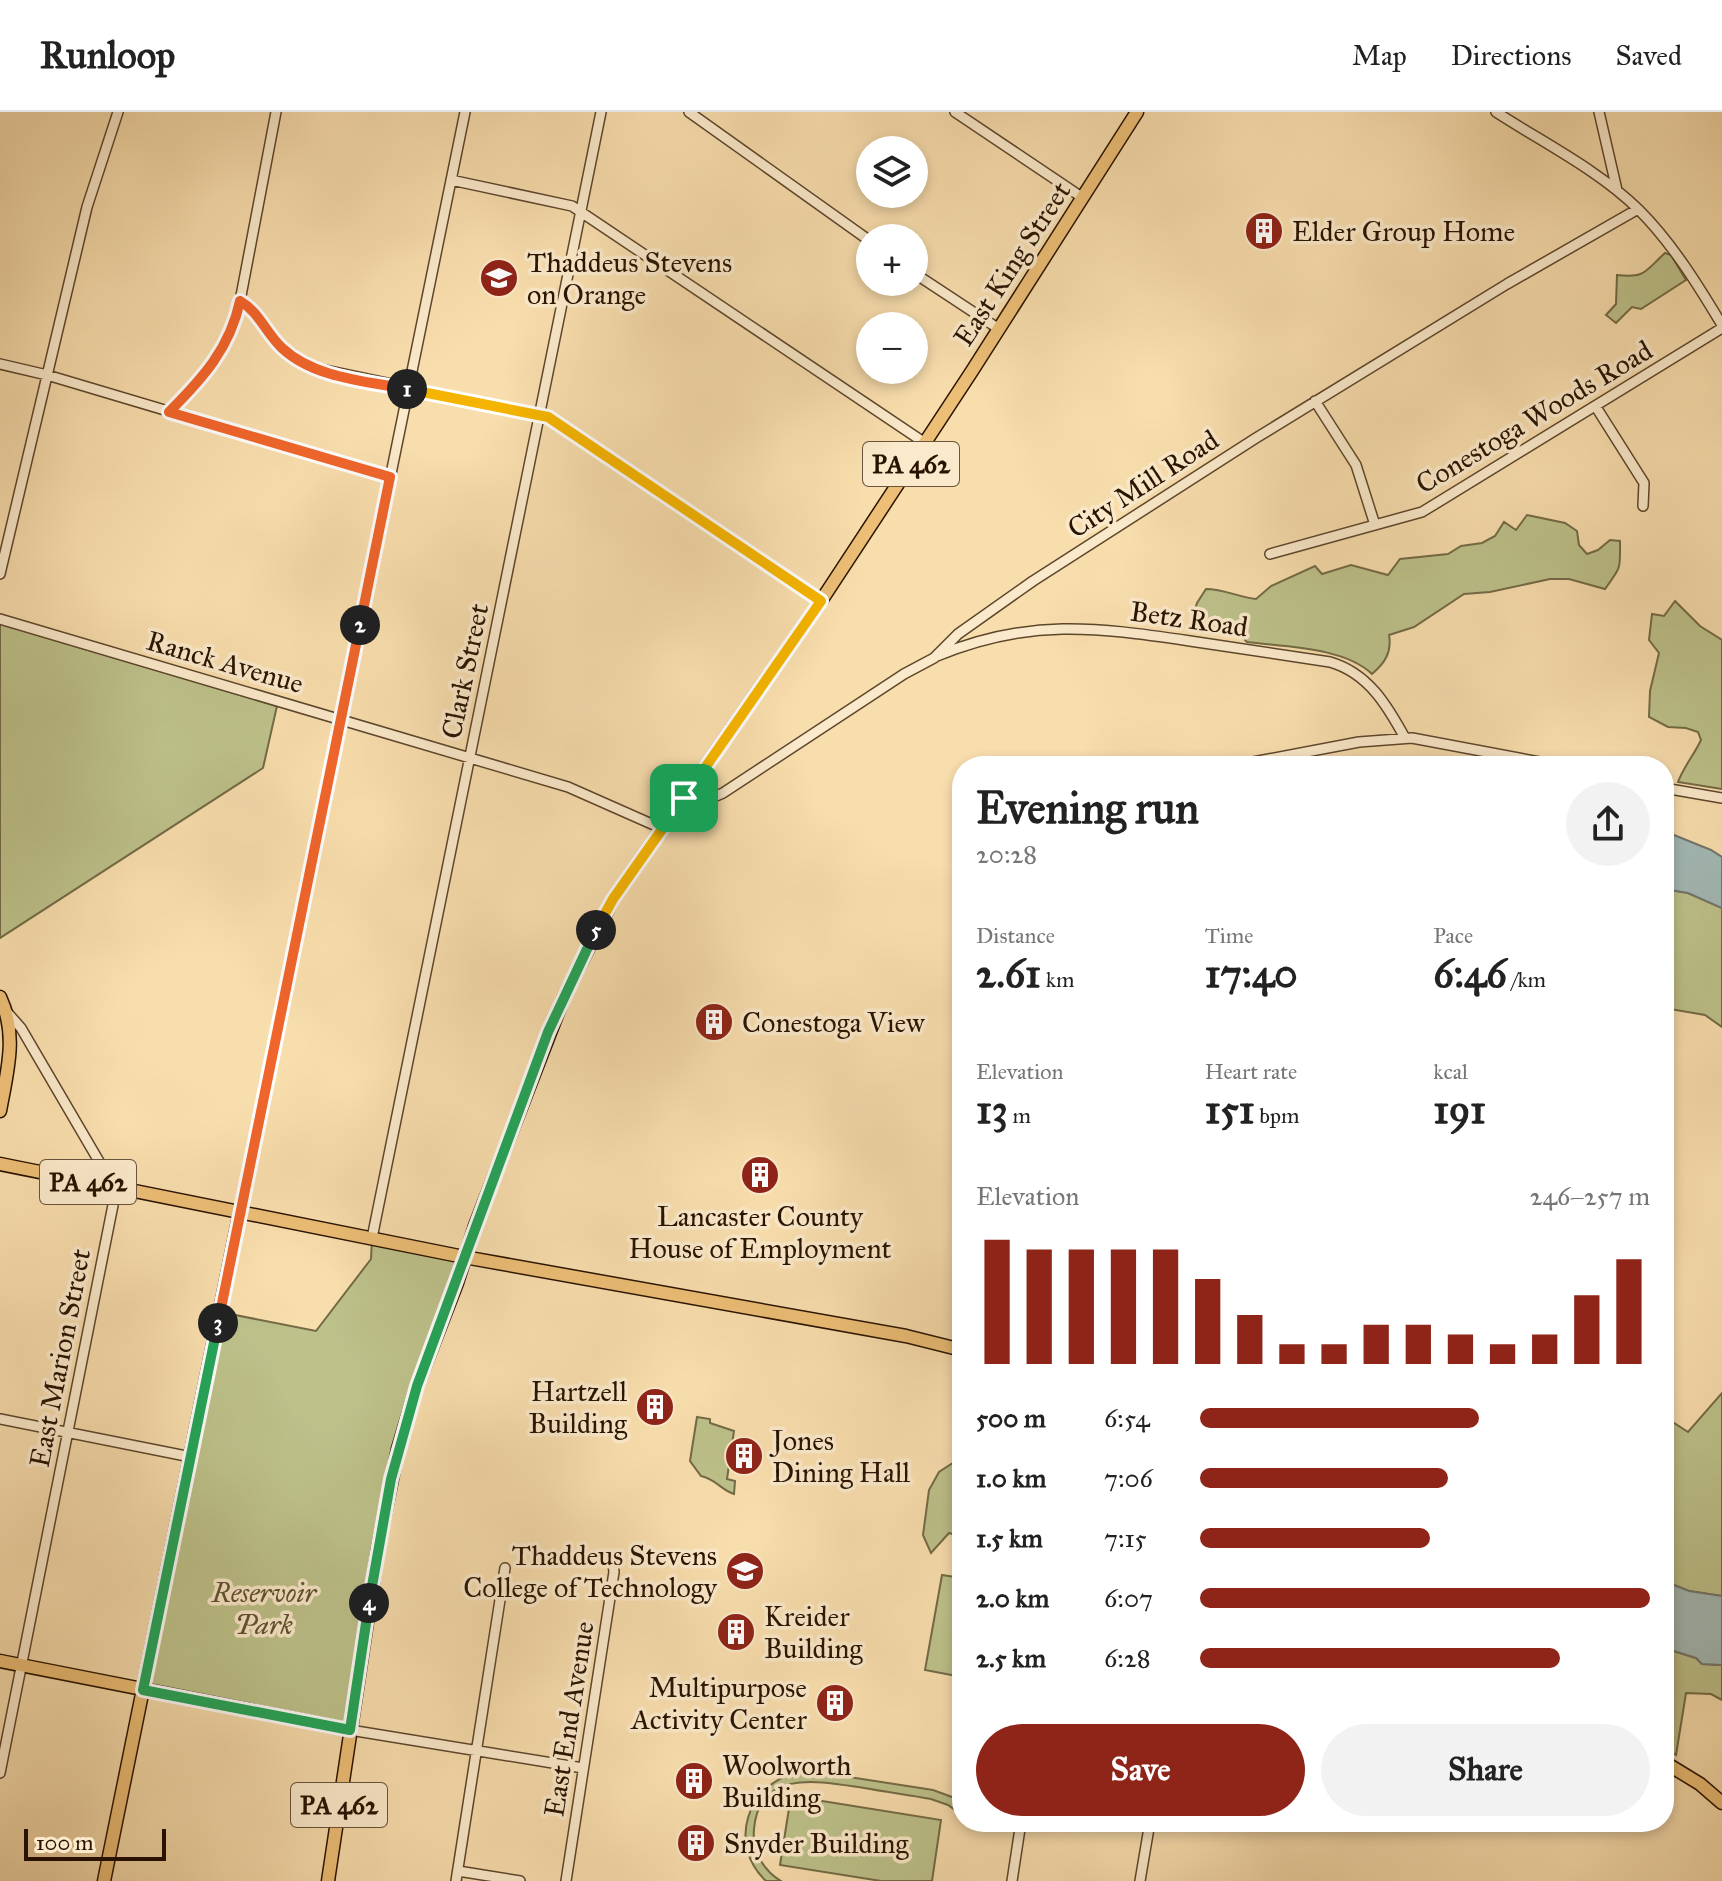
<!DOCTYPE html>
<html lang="en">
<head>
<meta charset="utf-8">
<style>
	:root { --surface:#fff; --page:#f2f2f2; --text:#222; --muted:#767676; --line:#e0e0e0; --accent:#8f2418 }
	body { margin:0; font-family:"IM FELL Great Primer",serif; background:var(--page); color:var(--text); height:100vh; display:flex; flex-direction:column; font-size:30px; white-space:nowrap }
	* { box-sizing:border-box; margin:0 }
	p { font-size:26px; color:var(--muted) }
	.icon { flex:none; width:44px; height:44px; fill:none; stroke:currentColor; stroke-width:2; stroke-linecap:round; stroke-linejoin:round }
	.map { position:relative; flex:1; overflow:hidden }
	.panel { position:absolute; left:952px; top:644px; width:722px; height:1076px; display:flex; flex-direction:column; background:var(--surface); border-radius:32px; box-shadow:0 4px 12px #0003 }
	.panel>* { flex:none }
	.buttons { position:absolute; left:856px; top:24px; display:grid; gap:16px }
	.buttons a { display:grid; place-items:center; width:72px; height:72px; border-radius:50%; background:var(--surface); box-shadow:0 4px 12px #0003; font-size:40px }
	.scale { position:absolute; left:24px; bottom:20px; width:142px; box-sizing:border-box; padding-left:8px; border:4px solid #291300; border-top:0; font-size:22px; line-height:28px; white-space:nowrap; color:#291300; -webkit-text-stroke:6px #fae9ca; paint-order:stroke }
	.pin { position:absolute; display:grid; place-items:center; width:68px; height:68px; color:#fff; margin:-34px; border-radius:16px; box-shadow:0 4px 12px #0006 }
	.km { position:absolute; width:40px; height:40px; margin:-20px; border-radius:50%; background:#222; color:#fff; font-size:22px; line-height:40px; text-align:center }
	.round { display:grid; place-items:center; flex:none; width:84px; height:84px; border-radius:42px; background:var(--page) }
	.summary { display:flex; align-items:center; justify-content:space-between; height:136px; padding:0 24px }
	h1 { font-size:44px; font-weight:700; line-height:60px }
	.figures { display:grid; grid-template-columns:repeat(3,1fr); gap:12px; height:136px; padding:8px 24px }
	.figures div { display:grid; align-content:center }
	.figures b { font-size:40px; font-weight:700 }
	.figures small { font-size:22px; font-weight:400 }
	.figures p { font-size:22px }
	.chart { height:224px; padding:16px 24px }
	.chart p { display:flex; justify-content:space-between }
	.chart svg { width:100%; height:144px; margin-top:8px; stroke:var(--accent); stroke-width:6 }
	.primary-button { display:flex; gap:16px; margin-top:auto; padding:16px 24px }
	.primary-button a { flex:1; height:92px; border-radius:48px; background:var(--accent); color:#fff; font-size:32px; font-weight:700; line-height:92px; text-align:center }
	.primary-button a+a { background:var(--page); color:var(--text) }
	ul { padding:0 24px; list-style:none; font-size:26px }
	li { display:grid; grid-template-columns:128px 96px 1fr; align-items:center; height:60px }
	li i { height:20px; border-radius:10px; background:var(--accent) }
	header { display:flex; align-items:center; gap:48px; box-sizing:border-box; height:112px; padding:0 40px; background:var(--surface); border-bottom:2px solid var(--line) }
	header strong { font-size:38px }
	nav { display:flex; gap:44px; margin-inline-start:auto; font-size:28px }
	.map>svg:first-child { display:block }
	.green { fill:#bdc18a; stroke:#736a45; stroke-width:2 }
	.water { fill:#a2b9b5; stroke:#72776d; stroke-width:2 }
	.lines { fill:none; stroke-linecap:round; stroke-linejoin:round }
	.minor-casing { stroke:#5d462b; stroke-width:12 }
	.major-casing { stroke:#291300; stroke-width:15 }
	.minor { stroke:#fae9ca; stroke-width:9 }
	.major { stroke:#ecbe76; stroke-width:12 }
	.split-1-casing { stroke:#fff; stroke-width:16 }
	.split-2-casing { stroke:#fff; stroke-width:16 }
	.split-3-casing { stroke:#fff; stroke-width:16 }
	.split-4-casing { stroke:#fff; stroke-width:16 }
	.split-5-casing { stroke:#fff; stroke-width:16 }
	.split-6-casing { stroke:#fff; stroke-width:16 }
	.split-1 { stroke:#f5b400; stroke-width:10 }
	.split-2 { stroke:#f0652b; stroke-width:10 }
	.split-3 { stroke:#f0652b; stroke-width:10 }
	.split-4 { stroke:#22a559; stroke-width:10 }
	.split-5 { stroke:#22a559; stroke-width:10 }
	.split-6 { stroke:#f5b400; stroke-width:10 }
	.labels { text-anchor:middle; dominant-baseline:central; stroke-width:7; stroke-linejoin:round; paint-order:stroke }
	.shield { fill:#fae9ca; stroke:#68533d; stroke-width:2 }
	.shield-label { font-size:26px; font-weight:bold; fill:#291300 }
	.poi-label { font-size:28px; fill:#291300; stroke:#fae9ca; text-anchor:start }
	.street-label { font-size:28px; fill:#291300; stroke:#fae9ca }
	.park-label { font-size:28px; font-style:italic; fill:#5d5030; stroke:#fae9ca }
</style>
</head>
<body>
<header>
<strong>Runloop</strong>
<nav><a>Map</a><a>Directions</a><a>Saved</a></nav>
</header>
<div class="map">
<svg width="1722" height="1769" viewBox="0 0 1722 1769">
	<rect width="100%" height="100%" fill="#f8ddad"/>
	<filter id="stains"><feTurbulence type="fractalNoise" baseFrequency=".0025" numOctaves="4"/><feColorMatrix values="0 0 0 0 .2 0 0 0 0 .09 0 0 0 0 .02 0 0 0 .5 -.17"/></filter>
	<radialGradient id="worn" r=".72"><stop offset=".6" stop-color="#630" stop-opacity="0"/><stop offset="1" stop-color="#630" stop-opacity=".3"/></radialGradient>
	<!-- green -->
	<path class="green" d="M 1665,141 L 1671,143 L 1686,168 L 1641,197 L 1632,195 L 1616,211 L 1606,203 L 1616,192 L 1617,163 C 1646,166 1644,160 1665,141 Z
		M 1527,403 L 1565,411 L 1577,419 L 1579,433 L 1587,442 L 1598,438 L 1610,428 L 1620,429 C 1620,457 1622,454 1605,477 L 1569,467 L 1550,467 L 1490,480 L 1464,482 L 1414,515 L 1389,523 C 1392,540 1385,551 1372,562 C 1344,535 1285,535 1247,530 L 1237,520 L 1201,519 L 1190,512 L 1197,491 L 1206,477 C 1224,477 1238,485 1256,487 L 1271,474 L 1315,454 L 1322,462 L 1351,453 L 1388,463 L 1400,447 L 1448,442 L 1461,434 L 1482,431 L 1495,424 L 1504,410 L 1516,418 Z
		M 1675,489 L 1700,514 L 1722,528 L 1722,677 L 1678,670 C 1684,654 1694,643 1701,628 L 1698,620 L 1686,616 L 1668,615 L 1649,605 L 1650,579 L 1659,541 L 1649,528 L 1652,502 L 1664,504 Z
		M 0,512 L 277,594 L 263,656 L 0,826 Z
		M 1664,777 L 1688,781 L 1722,796 L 1722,915 L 1705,903 L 1664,896 Z
		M 372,1126 L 464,1145 L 407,1303 L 350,1618 L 143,1578 L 220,1200 L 316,1219 L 371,1147 Z
		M 1664,1264 L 1668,1307 L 1688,1320 L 1722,1281 L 1722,1484 L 1689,1479 L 1664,1469 Z
		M 697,1305 L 710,1307 L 710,1311 L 734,1319 L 727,1367 L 735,1369 L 734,1382 C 721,1378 716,1367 701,1364 L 690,1349 Z
		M 962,1345 L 962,1425 L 949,1421 L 931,1441 L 923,1423 L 929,1378 L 939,1360 Z
		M 942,1463 L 962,1466 L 962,1565 L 925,1558 Z
		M 1664,1536 L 1696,1546 L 1702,1552 L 1722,1553 L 1722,1588 L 1711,1582 L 1686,1581 L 1676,1643 L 1664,1636 Z
		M 797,1660 L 817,1660 L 933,1678 L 952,1685 L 962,1691 L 962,1703 L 948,1693 L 931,1687 C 909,1683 886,1680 864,1676 C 823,1670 759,1655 754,1717 C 752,1739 763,1758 781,1769 L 766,1769 C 727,1732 747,1673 797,1660 Z
		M 791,1684 L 941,1708 L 932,1769 L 881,1769 L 780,1753 Z"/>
	<!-- water -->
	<path class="water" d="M 1664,719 L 1711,738 L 1722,745 L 1722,796 L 1688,781 L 1664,777 Z
		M 1664,1469 L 1689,1479 L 1722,1484 L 1722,1553 L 1702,1552 L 1696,1546 L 1664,1536 Z"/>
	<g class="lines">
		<defs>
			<path id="minor" d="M 689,0 L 870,129
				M 955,0 L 1083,86
				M 1496,0 C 1542,30 1600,59 1639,98 C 1672,131 1698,173 1722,213
				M 1599,0 L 1617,78
				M 451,68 L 572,94 L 925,331
				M 914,161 L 999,217
				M 240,189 L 257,204 L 280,234 L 311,255 L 548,305 L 821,489
				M 0,252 L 47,263 L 390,365
				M 1315,289 L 1356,353 L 1375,413
				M 1596,295 L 1644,371 L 1643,394
				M 169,300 L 213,253 L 231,221 L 240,189 L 276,0
				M 1270,442 L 1422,400 L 1722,216
				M 0,462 L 87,95 L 118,0
				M 0,507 L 568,675 L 663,717
				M 937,544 C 1029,506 1095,515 1190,529 C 1236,536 1283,543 1330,550 C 1368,561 1387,593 1405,626
				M 1232,654 L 1359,630 L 1412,626 L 1561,654
				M 1664,676 L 1722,686
				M 684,686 L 695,693 L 723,681 L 904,562 L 934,546 L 958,522 L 1033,469 L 1256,326 L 1507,172 L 1638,97
				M 240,1100 L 465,0
				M 372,1126 L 601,0
				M 0,1307 L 191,1345
				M 350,1618 L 583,1656
				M 0,1661 L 114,1088 L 114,1075 L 21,916 L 6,899
				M 458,1759 L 520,1769
				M 456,1769 L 505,1456
				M 566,1769 L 614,1460 L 613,1451
				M 1012,1769 L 1021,1710
				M 1140,1769 L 1150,1710"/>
			<path id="major" d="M 0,885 C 18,923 7,960 0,999
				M 0,1052 L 464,1145 L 906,1224 L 962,1238
				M 0,1549 L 350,1618
				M 1664,1650 L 1700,1672 L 1722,1691
				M 104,1769 L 240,1100
				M 328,1769 L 378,1437 L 398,1337 L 417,1274 L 457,1171 L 475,1114 L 564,885 L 613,787 L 821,489 L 972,259 L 1137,0"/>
		</defs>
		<!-- minor casing -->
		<use href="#minor" class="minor-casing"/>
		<!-- major casing -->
		<use href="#major" class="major-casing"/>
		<!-- minor -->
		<use href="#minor" class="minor"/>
		<!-- major -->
		<use href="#major" class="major"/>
	</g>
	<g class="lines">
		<defs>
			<path id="split-1" d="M 407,277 L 548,305 L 821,489 L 684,686"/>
			<path id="split-2" d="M 360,513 L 390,365 L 169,300 C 203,266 230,236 240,189 C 259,200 266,221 282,236 C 314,266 365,269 407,277"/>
			<path id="split-3" d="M 218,1211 L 360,513"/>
			<path id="split-4" d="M 218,1211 L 143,1578 L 350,1618 L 369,1491"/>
			<path id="split-5" d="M 369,1491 L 391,1367 L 417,1274 L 548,920 L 596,818"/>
			<path id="split-6" d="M 596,818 L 613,787 L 684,686"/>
		</defs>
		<!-- split-1 casing -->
		<use href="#split-1" class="split-1-casing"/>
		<!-- split-2 casing -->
		<use href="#split-2" class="split-2-casing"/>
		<!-- split-3 casing -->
		<use href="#split-3" class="split-3-casing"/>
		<!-- split-4 casing -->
		<use href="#split-4" class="split-4-casing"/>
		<!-- split-5 casing -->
		<use href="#split-5" class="split-5-casing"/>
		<!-- split-6 casing -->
		<use href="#split-6" class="split-6-casing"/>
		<!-- split-1 -->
		<use href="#split-1" class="split-1"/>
		<!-- split-2 -->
		<use href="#split-2" class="split-2"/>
		<!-- split-3 -->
		<use href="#split-3" class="split-3"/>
		<!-- split-4 -->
		<use href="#split-4" class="split-4"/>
		<!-- split-5 -->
		<use href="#split-5" class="split-5"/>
		<!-- split-6 -->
		<use href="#split-6" class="split-6"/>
	</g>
	<!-- icons -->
	<defs>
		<symbol id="building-disc" viewBox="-11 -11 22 22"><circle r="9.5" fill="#8f2418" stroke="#fae9ca"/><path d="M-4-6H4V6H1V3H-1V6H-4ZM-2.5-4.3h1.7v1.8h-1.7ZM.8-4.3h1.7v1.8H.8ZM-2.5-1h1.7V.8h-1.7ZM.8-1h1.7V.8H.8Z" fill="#fff"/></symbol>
		<symbol id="university-disc" viewBox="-11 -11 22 22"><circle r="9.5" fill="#8f2418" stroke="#fae9ca"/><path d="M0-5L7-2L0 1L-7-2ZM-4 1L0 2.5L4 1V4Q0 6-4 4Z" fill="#fff"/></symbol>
	</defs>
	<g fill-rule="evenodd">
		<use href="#building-disc" x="1242" y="97" width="44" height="44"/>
		<use href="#university-disc" x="477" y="144" width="44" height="44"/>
		<use href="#building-disc" x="692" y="888" width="44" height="44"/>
		<use href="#building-disc" x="738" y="1041" width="44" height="44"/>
		<use href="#building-disc" x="633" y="1273" width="44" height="44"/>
		<use href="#building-disc" x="722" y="1322" width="44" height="44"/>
		<use href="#university-disc" x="723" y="1437" width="44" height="44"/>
		<use href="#building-disc" x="714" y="1498" width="44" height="44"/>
		<use href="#building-disc" x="813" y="1569" width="44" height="44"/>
		<use href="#building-disc" x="672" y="1647" width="44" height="44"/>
		<use href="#building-disc" x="674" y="1709" width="44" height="44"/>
	</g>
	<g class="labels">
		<!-- shield labels -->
		<g class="shield">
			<rect x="863" y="330" width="96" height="44" rx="6"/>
			<rect x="40" y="1048" width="96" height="44" rx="6"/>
			<rect x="291" y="1671" width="96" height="44" rx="6"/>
		</g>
		<g class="shield-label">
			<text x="911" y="352">PA 462</text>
			<text x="88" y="1070">PA 462</text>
			<text x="339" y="1693">PA 462</text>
		</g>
		<!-- poi labels -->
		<g class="poi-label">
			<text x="1292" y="119">Elder Group Home</text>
			<text x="527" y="150">Thaddeus Stevens<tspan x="527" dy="32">on Orange</tspan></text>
			<text x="742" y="910">Conestoga View</text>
			<text x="760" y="1104" text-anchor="middle">Lancaster County<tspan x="760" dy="32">House of Employment</tspan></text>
			<text x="627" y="1279" text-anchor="end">Hartzell<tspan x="627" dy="32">Building</tspan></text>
			<text x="772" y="1328">Jones<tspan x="772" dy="32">Dining Hall</tspan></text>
			<text x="717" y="1443" text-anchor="end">Thaddeus Stevens<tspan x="717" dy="32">College of Technology</tspan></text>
			<text x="764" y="1504">Kreider<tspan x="764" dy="32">Building</tspan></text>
			<text x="807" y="1575" text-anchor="end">Multipurpose<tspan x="807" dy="32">Activity Center</tspan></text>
			<text x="722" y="1653">Woolworth<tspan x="722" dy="32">Building</tspan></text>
			<text x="724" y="1731">Snyder Building</text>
		</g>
		<!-- street labels -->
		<g class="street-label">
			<text transform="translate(1012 152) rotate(-57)">East King Street</text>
			<text transform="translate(1534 305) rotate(-31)">Conestoga Woods Road</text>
			<text transform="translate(1143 372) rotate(-33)">City Mill Road</text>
			<text transform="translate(1189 507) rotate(8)">Betz Road</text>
			<text transform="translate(225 550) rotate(16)">Ranck Avenue</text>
			<text transform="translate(465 559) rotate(-78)">Clark Street</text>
			<text transform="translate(60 1246) rotate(-79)">East Marion Street</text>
			<text transform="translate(569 1607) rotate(-81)">East End Avenue</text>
		</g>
		<!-- park labels -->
		<g class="park-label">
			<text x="264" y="1480">Reservoir<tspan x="264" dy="32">Park</tspan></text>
		</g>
	</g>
	<rect width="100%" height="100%" filter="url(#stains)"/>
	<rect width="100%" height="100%" fill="url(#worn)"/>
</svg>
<div class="buttons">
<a><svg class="icon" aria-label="layers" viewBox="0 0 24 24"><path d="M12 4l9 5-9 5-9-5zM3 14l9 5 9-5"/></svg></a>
<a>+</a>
<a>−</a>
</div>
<div class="scale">100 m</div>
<div class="pin" style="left:684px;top:686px;background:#1e9e55"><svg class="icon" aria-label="arrive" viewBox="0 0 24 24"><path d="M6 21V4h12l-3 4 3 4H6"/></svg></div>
<b class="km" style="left:407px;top:277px">1</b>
<b class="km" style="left:360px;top:513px">2</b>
<b class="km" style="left:218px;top:1211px">3</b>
<b class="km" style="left:369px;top:1491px">4</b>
<b class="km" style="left:596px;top:818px">5</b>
<section class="panel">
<div class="summary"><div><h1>Evening run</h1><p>20:28</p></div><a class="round"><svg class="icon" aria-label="share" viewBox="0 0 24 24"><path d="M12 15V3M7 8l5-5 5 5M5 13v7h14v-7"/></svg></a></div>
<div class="figures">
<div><p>Distance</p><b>2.61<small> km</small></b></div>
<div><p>Time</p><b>17:40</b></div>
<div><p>Pace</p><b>6:46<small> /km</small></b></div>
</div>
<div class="figures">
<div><p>Elevation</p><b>13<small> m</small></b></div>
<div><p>Heart rate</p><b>151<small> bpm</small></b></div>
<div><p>kcal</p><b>191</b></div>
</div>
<div class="chart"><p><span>Elevation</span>246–257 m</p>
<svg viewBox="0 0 160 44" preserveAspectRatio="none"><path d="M5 44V6M15 44V9M25 44V9M35 44V9M45 44V9M55 44V18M65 44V29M75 44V38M85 44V38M95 44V32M105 44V32M115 44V35M125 44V38M135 44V35M145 44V23M155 44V12"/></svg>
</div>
<ul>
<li><b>500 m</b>6:54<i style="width:62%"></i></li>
<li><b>1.0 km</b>7:06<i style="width:55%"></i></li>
<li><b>1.5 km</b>7:15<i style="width:51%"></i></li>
<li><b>2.0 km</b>6:07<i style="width:100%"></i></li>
<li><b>2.5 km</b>6:28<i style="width:80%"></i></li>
</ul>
<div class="primary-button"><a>Save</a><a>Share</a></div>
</section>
</div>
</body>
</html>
